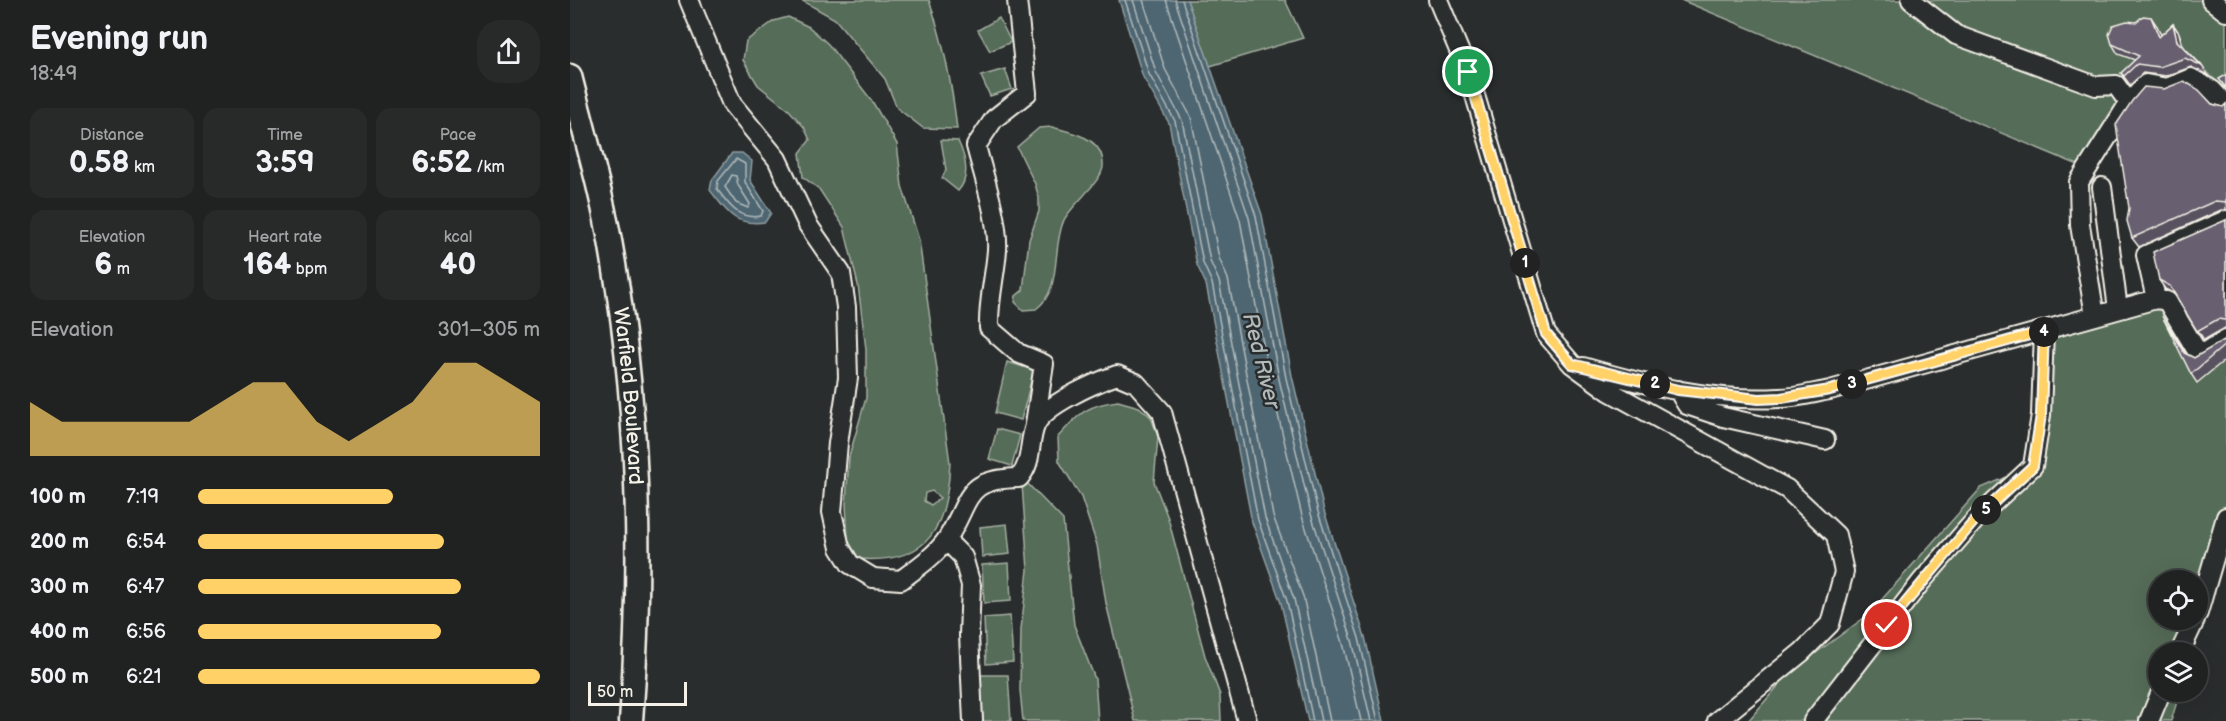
<!DOCTYPE html>
<html lang="en">
<head>
<meta charset="utf-8">
<style>
	:root { --surface:#202222; --page:#282a2a; --text:#f1f3f6; --muted:#a2a4a5; --line:#3d3f40; --accent:#ffd166 }
	body { margin:0; font-family:"Balsamiq Sans",sans-serif; background:var(--page); color:var(--text); height:100vh; display:flex; flex-direction:column; font-size:22px; white-space:nowrap }
	* { box-sizing:border-box; margin:0 }
	p { font-size:20px; color:var(--muted) }
	.icon { flex:none; width:33px; height:33px; fill:none; stroke:currentColor; stroke-width:2; stroke-linecap:round; stroke-linejoin:round }
	.map { position:relative; flex:1; overflow:hidden }
	.side { display:flex; flex-direction:column; background:var(--surface); width:570px }
	.side>* { flex:none }
	.fabs { position:absolute; left:1578px; top:570px; display:grid; gap:12px }
	.fabs a { display:grid; place-items:center; width:60px; height:60px; border-radius:50%; background:var(--surface); box-shadow:0 6px 24px #0002,0 0 0 2px var(--line); font-size:30px }
	.scale { position:absolute; left:18px; bottom:15px; width:99px; box-sizing:border-box; padding-left:6px; border:3px solid #f4f1e8; border-top:0; font-size:16px; line-height:21px; white-space:nowrap; color:#f4f1e8; -webkit-text-stroke:4px #2a2d2e; paint-order:stroke }
	.pin { position:absolute; display:grid; place-items:center; width:51px; height:51px; color:#fff; margin:-26px; border:3px solid #fff; border-radius:50%; box-shadow:0 2px 6px #0007 }
	.km { position:absolute; width:30px; height:30px; margin:-15px; border-radius:50%; background:#222; color:#fff; font-size:16px; line-height:30px; text-align:center }
	.round { display:grid; place-items:center; flex:none; width:63px; height:63px; border-radius:24px; background:var(--page) }
	.headline { display:flex; align-items:center; justify-content:space-between; height:102px; padding:0 30px }
	h1 { font-size:33px; font-weight:800; line-height:45px }
	.metrics { display:grid; grid-template-columns:repeat(3,1fr); gap:9px; height:102px; padding:6px 30px }
	.metrics div { display:grid; align-content:center; border-radius:15px; background:var(--page); text-align:center }
	.metrics b { font-size:30px; font-weight:800 }
	.metrics small { font-size:16px; font-weight:400 }
	.metrics p { font-size:16px }
	.chart { height:168px; padding:12px 30px }
	.chart p { display:flex; justify-content:space-between }
	.chart svg { width:100%; height:108px; margin-top:6px; fill:var(--accent); opacity:.7 }
	ul { padding:0 30px; list-style:none; font-size:20px }
	li { display:grid; grid-template-columns:96px 72px 1fr; align-items:center; height:45px }
	li i { height:15px; border-radius:8px; background:var(--accent) }
	main { display:flex; flex:1; min-height:0 }
	.map>svg:first-child { display:block }
	.green { fill:#546c59; stroke:#a4aea0; stroke-width:1.5; fill-rule:evenodd }
	.water { fill:#4d6672; stroke:#909ea1; stroke-width:1.5 }
	.lines { fill:none; stroke-linecap:round; stroke-linejoin:round }
	.shore { stroke:#b1b9b9; stroke-width:1.5 }
	.minor-casing { stroke:#f4f1e8; stroke-width:22 }
	.major-casing { stroke:#f4f1e8; stroke-width:27 }
	.minor { stroke:#2a2d2e; stroke-width:18 }
	.major { stroke:#2a2d2e; stroke-width:22 }
	.wall { fill:#59515f; stroke:#f4f1e8; stroke-width:1.5 }
	.shaded-wall { fill:#48424e; stroke:#f4f1e8; stroke-width:1.5 }
	.building { fill:#675e6f; stroke:#f4f1e8; stroke-width:1.5 }
	.route-casing { stroke:#fff; stroke-width:12 }
	.route { stroke:#ffd166; stroke-width:8 }
	.labels { text-anchor:middle; dominant-baseline:central; stroke-width:5; stroke-linejoin:round; paint-order:stroke }
	.street-label { font-size:21px; fill:#f4f1e8; stroke:#2a2d2e }
	.water-label { font-size:22px; font-style:italic; fill:#b1b9b9; stroke:#2a2d2e }
</style>
</head>
<body>
<main>
<section class="side">
<div class="headline"><div><h1>Evening run</h1><p>18:49</p></div><a class="round"><svg class="icon" aria-label="share" viewBox="0 0 24 24"><path d="M12 15V3M7 8l5-5 5 5M5 13v7h14v-7"/></svg></a></div>
<div class="metrics">
<div><p>Distance</p><b>0.58<small> km</small></b></div>
<div><p>Time</p><b>3:59</b></div>
<div><p>Pace</p><b>6:52<small> /km</small></b></div>
</div>
<div class="metrics">
<div><p>Elevation</p><b>6<small> m</small></b></div>
<div><p>Heart rate</p><b>164<small> bpm</small></b></div>
<div><p>kcal</p><b>40</b></div>
</div>
<div class="chart"><p><span>Elevation</span>301–305 m</p>
<svg viewBox="0 0 160 44" preserveAspectRatio="none"><path d="M0 44V22L10 30L20 30L30 30L40 30L50 30L60 22L70 14L80 14L90 30L100 38L110 30L120 22L130 6L140 6L150 14L160 22V44z"/></svg>
</div>
<ul>
<li><b>100 m</b>7:19<i style="width:57%"></i></li>
<li><b>200 m</b>6:54<i style="width:72%"></i></li>
<li><b>300 m</b>6:47<i style="width:77%"></i></li>
<li><b>400 m</b>6:56<i style="width:71%"></i></li>
<li><b>500 m</b>6:21<i style="width:100%"></i></li>
</ul>
</section>
<div class="map">
<svg width="1656" height="721" viewBox="0 0 1656 721">
	<rect width="100%" height="100%" fill="#2a2d2e"/>
	<filter id="ink" filterUnits="userSpaceOnUse"><feTurbulence type="fractalNoise" baseFrequency=".0167" numOctaves="2"/><feDisplacementMap in="SourceGraphic" scale="12" xChannelSelector="R" yChannelSelector="G"/><feConvolveMatrix kernelMatrix="1 2 1 2 8 2 1 2 1" color-interpolation-filters="sRGB"/></filter>
	<g filter="url(#ink)">
		<!-- green -->
		<path class="green" d="M 231,0 L 359,0 C 374,43 382,84 387,129 L 353,128 L 327,108 L 315,79 L 265,19 Z
			M 617,0 L 715,0 L 733,38 L 640,66 Z
			M 1111,0 L 1656,0 L 1656,87 L 1654,88 C 1635,70 1616,60 1609,33 L 1546,85 L 1559,103 L 1518,169 Z
			M 218,17 L 239,27 L 258,44 L 302,101 L 327,144 L 332,186 L 349,240 L 380,463 C 377,527 360,564 289,559 L 278,540 L 276,504 L 279,457 L 296,398 L 296,349 L 288,285 L 274,227 L 249,189 L 233,177 L 230,153 L 240,140 L 234,127 L 219,110 L 188,85 L 173,60 L 176,41 L 204,21 ZM 362,491 L 370,498 L 361,505 L 354,501 L 355,493 Z
			M 429,18 L 441,42 L 420,51 L 408,30 Z
			M 435,69 L 442,89 L 420,96 L 411,76 Z
			M 482,127 C 502,133 533,137 533,165 C 534,180 502,204 494,220 C 481,249 493,289 466,309 L 453,310 L 445,302 L 446,296 L 453,290 L 459,240 L 469,211 L 469,198 L 465,184 L 447,147 L 469,128 Z
			M 371,140 L 388,141 C 395,156 401,177 388,191 L 372,178 L 376,170 Z
			M 1586,299 L 1630,356 L 1656,339 L 1656,541 L 1622,652 L 1588,652 L 1588,692 L 1610,692 L 1601,721 L 1178,721 L 1220,672 L 1298,615 L 1411,488 L 1463,466 L 1474,331 ZM 1588,580 L 1628,580 L 1628,620 L 1588,620 Z
			M 437,362 L 464,370 L 451,420 L 425,413 Z
			M 548,401 L 569,407 L 581,417 L 588,437 L 584,482 L 598,518 L 635,656 L 650,695 L 651,721 L 565,721 L 536,603 L 527,545 L 511,497 L 489,461 L 488,437 C 509,414 516,405 548,401 Z
			M 427,429 L 450,435 L 442,466 L 419,459 Z
			M 457,483 L 493,520 L 504,625 L 525,679 L 528,721 L 453,721 L 450,690 L 451,629 L 458,570 L 452,484 Z
			M 437,524 L 440,554 L 412,557 L 410,527 Z
			M 439,563 L 441,601 L 414,603 L 412,565 Z
			M 440,616 L 443,662 L 416,664 L 414,618 Z
			M 410,675 L 438,675 L 441,721 L 413,721 Z"/>
		<!-- water -->
		<path class="water" d="M 549,0 L 617,0 L 692,215 L 722,376 L 754,511 L 795,637 L 814,721 L 738,721 L 711,603 L 682,522 L 636,284 L 627,265 L 599,123 L 573,77 Z
			M 162,153 L 172,153 L 182,161 L 180,180 L 201,213 L 195,222 C 164,226 157,212 140,190 L 142,180 Z"/>
		<g class="lines">
			<!-- shore -->
			<path class="shore" d="M 555,0 L 579,74 L 605,121 L 633,263 L 642,283 L 688,520 L 717,601 L 743,721
				M 563,0 L 586,72 L 612,120 L 640,261 L 649,281 L 695,518 L 724,599 L 751,721
				M 573,0 L 595,69 L 621,117 L 649,258 L 658,279 L 703,516 L 733,596 L 760,721
				M 596,0 L 670,220 L 700,381 L 732,516 L 773,643 L 791,721
				M 605,0 L 679,218 L 709,379 L 741,514 L 782,640 L 801,721
				M 612,0 L 686,216 L 716,378 L 748,512 L 789,638 L 808,721
				M 166,159 L 175,164 L 175,182 L 193,211 L 191,216 C 168,220 159,205 147,189 L 148,181 Z
				M 162,175 L 166,176 L 168,185 L 180,204 L 178,208 L 166,203 L 155,187 Z"/>
			<defs>
				<path id="minor" d="M 119,0 L 162,104 L 207,159 L 238,225 L 271,273 L 276,307 L 278,378 L 268,443 L 262,512 L 270,548 L 280,564 L 303,578 L 331,580 C 347,568 366,555 377,539 C 402,499 393,479 449,478 C 463,462 458,444 465,426 C 473,405 527,382 547,375 L 566,383 L 592,412 L 677,721
					M 447,0 L 457,93 L 424,119 L 406,146 C 413,174 429,221 427,250 C 425,277 418,301 419,328 L 448,353 L 474,364 L 465,424
					M 868,0 L 898,72 L 976,334 L 1002,364 L 1039,391 L 1217,489 L 1266,535 L 1274,572 L 1260,624 L 1232,652 L 1147,721
					M 1341,0 L 1386,35 L 1526,86 L 1546,85 L 1559,103 L 1509,182 L 1510,225 L 1525,316
					M 1641,0 L 1656,12
					M 1559,103 L 1576,84 L 1597,88 L 1621,78 L 1642,90 L 1656,105
					M 1532,187 L 1548,309
					M 1586,299 L 1576,255 L 1656,220
					M 1013,367 C 1075,385 1144,402 1209,398 C 1226,398 1243,393 1260,390 L 1586,299 L 1597,301 L 1630,356 L 1656,339
					M 1108,390 L 1117,405 L 1153,417 L 1255,440
					M 376,540 L 393,557 L 401,585 L 399,635 L 403,721
					M 1628,613 L 1656,517
					M 1610,652 L 1625,620
					M 1243,721 L 1351,582 L 1406,519 L 1463,466 L 1471,415 L 1474,331
					M 1579,721 L 1591,692"/>
				<g id="major">
					<path id="s1" d="M 0,76 C 15,136 33,196 43,258 C 69,411 73,566 61,721"/>
				</g>
			</defs>
			<!-- minor casing -->
			<use href="#minor" class="minor-casing"/>
			<!-- major casing -->
			<use href="#major" class="major-casing"/>
			<!-- minor -->
			<use href="#minor" class="minor"/>
			<!-- major -->
			<use href="#major" class="major"/>
		</g>
		<!-- wall -->
		<path class="wall" d="M 1566,22 L 1587,26 L 1591,35 L 1603,24 L 1609,33 L 1613,46 L 1632,66 L 1638,75 L 1621,67 L 1596,76 L 1573,73 L 1560,85 L 1551,73 L 1565,60 L 1548,54 L 1542,44 Z
			M 1642,104 L 1653,107 L 1656,104 L 1656,210 L 1651,210 L 1569,247 L 1562,238 Z
			M 1656,220 L 1656,328 L 1655,328 L 1634,340 L 1605,294 L 1595,289 L 1589,280 Z
			M 1599,326 L 1615,353 L 1624,358 L 1656,339 L 1656,359 L 1627,383 L 1621,374 Z"/>
		<!-- shaded-wall -->
		<path class="shaded-wall" d="M 1581,17 L 1587,26 L 1596,46 L 1589,37 Z
			M 1603,24 L 1609,33 L 1613,50 L 1607,41 Z"/>
		<!-- building -->
		<path class="building" d="M 1573,16 L 1581,17 L 1589,37 L 1603,24 L 1607,41 L 1632,66 L 1615,58 L 1589,67 L 1567,64 L 1554,76 L 1551,73 L 1569,56 L 1542,44 L 1539,34 L 1543,25 L 1557,21 L 1566,22 Z
			M 1656,75 L 1656,88 L 1649,79 Z
			M 1614,81 L 1629,90 L 1642,104 L 1653,107 L 1656,104 L 1656,202 L 1645,201 L 1562,238 L 1557,221 L 1559,208 L 1546,125 L 1562,101 L 1574,87 L 1594,89 Z
			M 1656,220 L 1656,321 L 1655,320 L 1648,319 L 1627,331 L 1600,286 L 1589,280 L 1583,252 Z
			M 1592,316 L 1614,353 L 1624,358 L 1656,339 L 1656,344 L 1621,374 Z"/>
	</g>
	<g class="lines" filter="url(#ink)">
		<defs>
			<path id="route" d="M 898,72 L 976,334 L 1002,364 L 1108,390 L 1189,399 L 1211,398 L 1260,390 L 1474,331 L 1471,415 L 1463,466 L 1406,519 L 1317,625"/>
		</defs>
		<!-- route casing -->
		<use href="#route" class="route-casing"/>
		<!-- route -->
		<use href="#route" class="route"/>
	</g>
	<g class="labels">
		<!-- street labels -->
		<g class="street-label">
			<text stroke="none"><textPath href="#s1" startOffset="326">Warfield Boulevard</textPath></text>
		</g>
		<!-- water labels -->
		<g class="water-label">
			<text transform="translate(691 361) rotate(76)">Red River</text>
		</g>
	</g>
</svg>
<div class="fabs">
<a><svg class="icon" aria-label="locate" viewBox="0 0 24 24"><circle cx="12" cy="12" r="6"/><path d="M12 2v4M12 18v4M2 12h4M18 12h4"/></svg></a>
<a><svg class="icon" aria-label="layers" viewBox="0 0 24 24"><path d="M12 4l9 5-9 5-9-5zM3 14l9 5 9-5"/></svg></a>
</div>
<div class="scale">50 m</div>
<div class="pin" style="left:898px;top:72px;background:#1e9e55"><svg class="icon" aria-label="arrive" viewBox="0 0 24 24"><path d="M6 21V4h12l-3 4 3 4H6"/></svg></div>
<div class="pin" style="left:1317px;top:625px;background:#d93025"><svg class="icon" aria-label="check" viewBox="0 0 24 24"><path d="M5 12l5 5 9-10"/></svg></div>
<b class="km" style="left:955px;top:263px">1</b>
<b class="km" style="left:1085px;top:384px">2</b>
<b class="km" style="left:1282px;top:384px">3</b>
<b class="km" style="left:1474px;top:332px">4</b>
<b class="km" style="left:1416px;top:510px">5</b>
</div>
</main>
</body>
</html>
